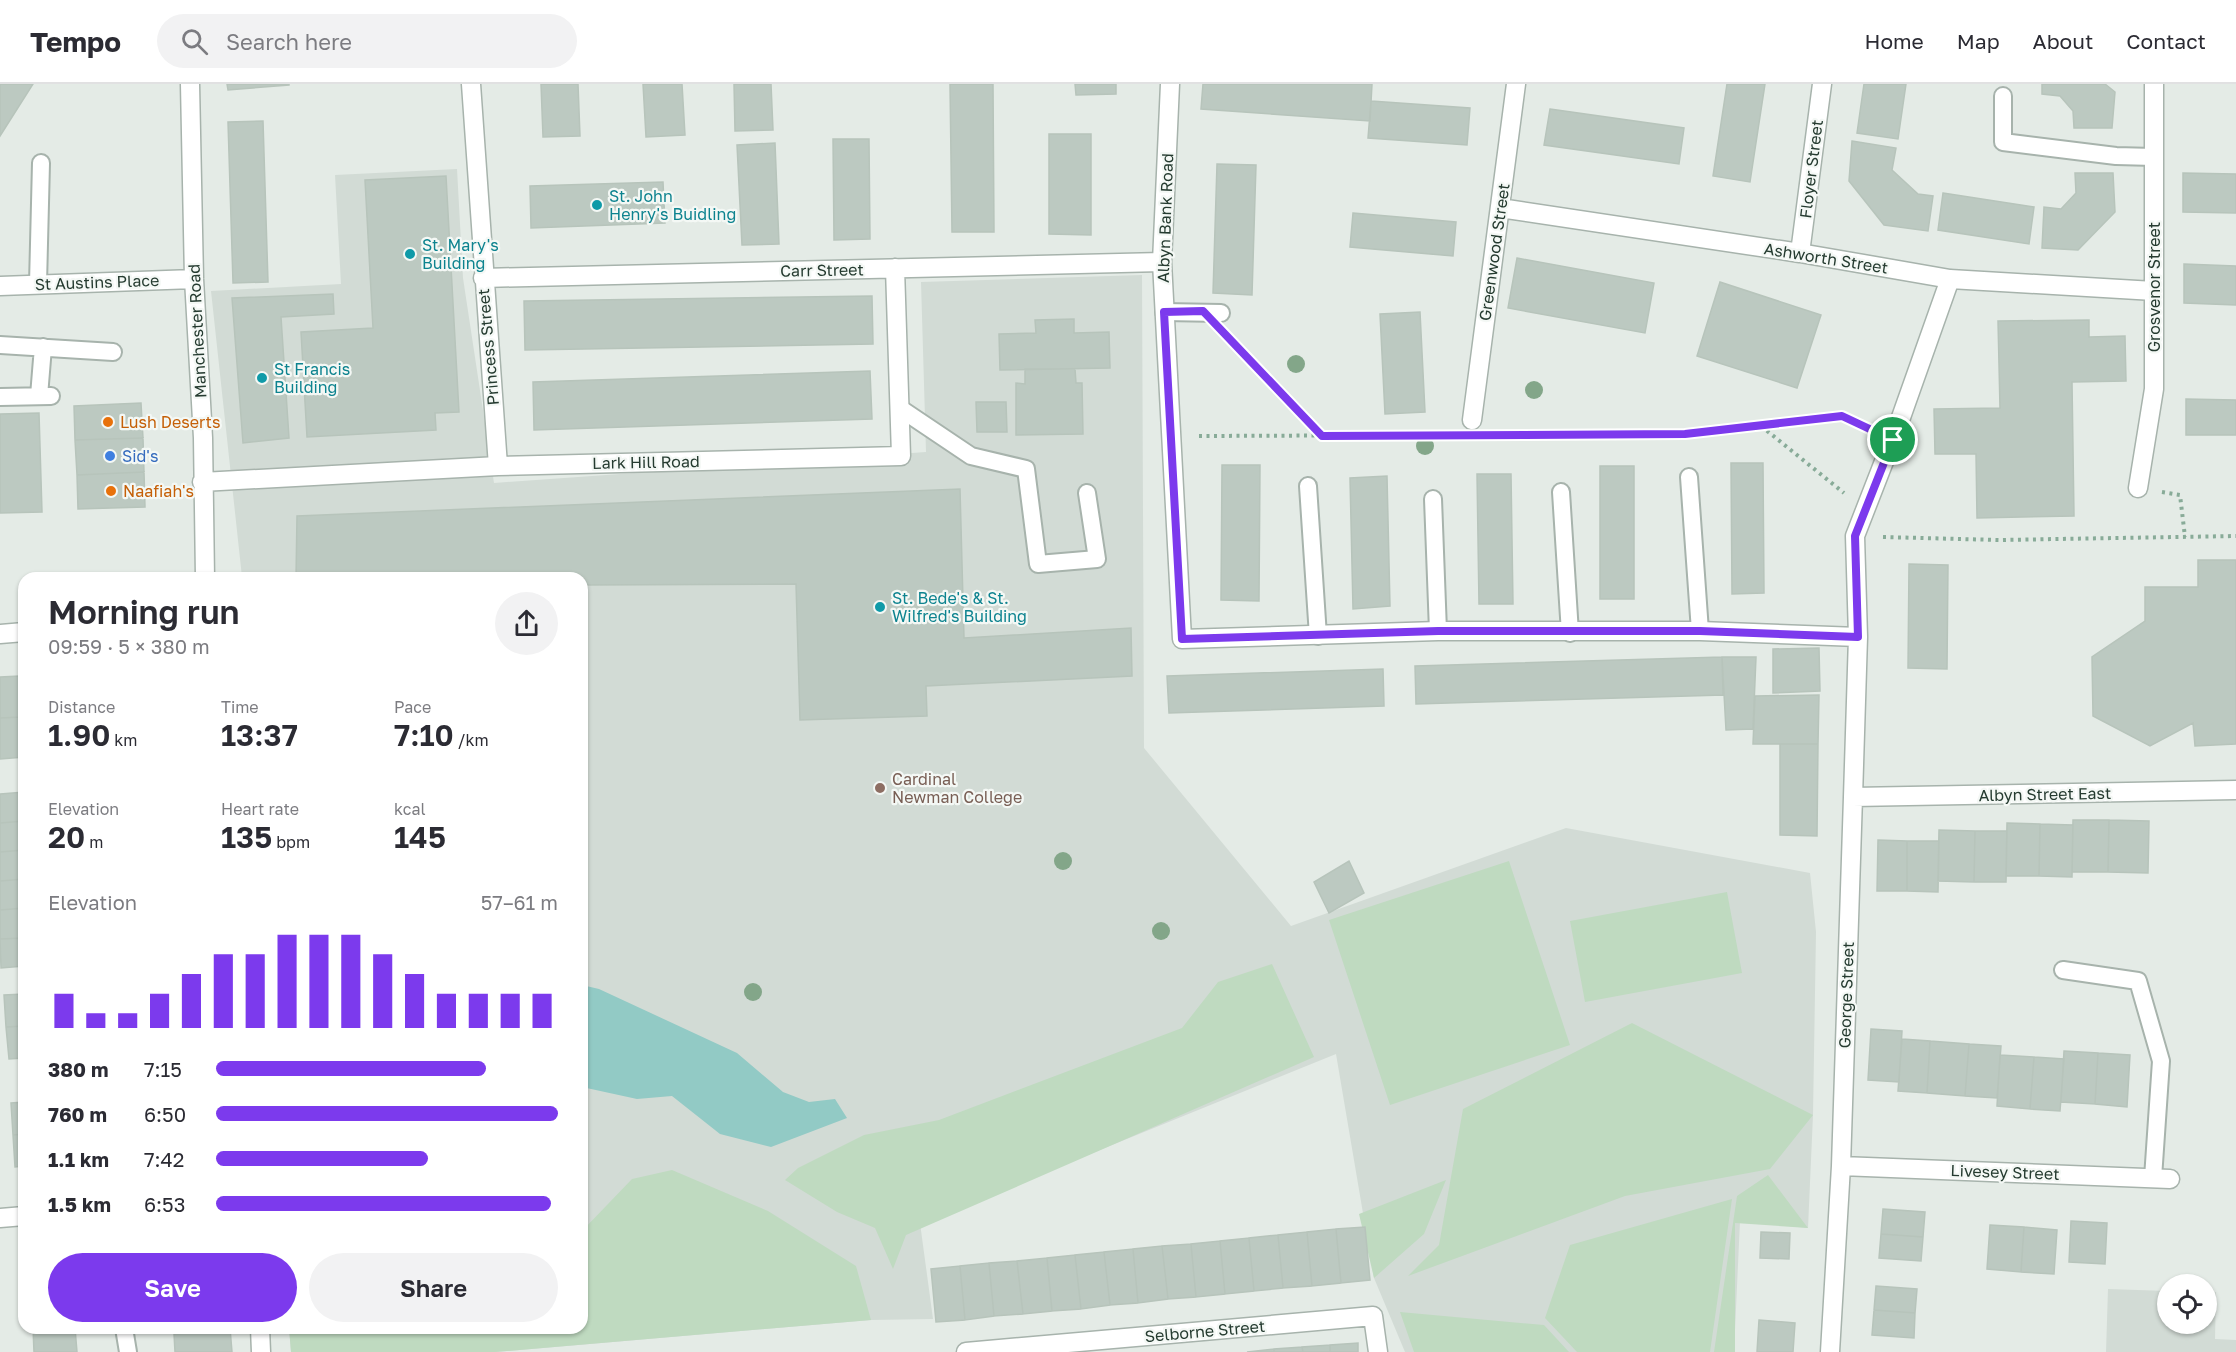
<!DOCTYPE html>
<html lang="en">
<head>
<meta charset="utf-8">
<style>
	:root { --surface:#fff; --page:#f2f2f3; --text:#2b2b33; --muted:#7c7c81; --line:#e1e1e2; --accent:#7c3aed }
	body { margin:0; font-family:"Golos Text",sans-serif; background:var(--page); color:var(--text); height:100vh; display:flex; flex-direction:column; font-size:22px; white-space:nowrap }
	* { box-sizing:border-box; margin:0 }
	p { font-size:20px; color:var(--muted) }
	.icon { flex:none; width:33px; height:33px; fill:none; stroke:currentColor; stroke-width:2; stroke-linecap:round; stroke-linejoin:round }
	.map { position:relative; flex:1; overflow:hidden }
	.panel { position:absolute; left:18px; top:488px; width:570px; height:762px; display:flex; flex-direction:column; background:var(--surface); border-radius:18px; box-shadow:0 2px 4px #0004 }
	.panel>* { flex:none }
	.buttons { position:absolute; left:2157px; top:1190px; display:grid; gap:12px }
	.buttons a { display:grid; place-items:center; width:60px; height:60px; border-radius:50%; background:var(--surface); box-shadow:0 2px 4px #0004; font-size:30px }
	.pin { position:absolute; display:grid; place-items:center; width:51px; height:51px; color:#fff; margin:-26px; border:3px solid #fff; border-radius:50%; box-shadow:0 2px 6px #0007 }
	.round { display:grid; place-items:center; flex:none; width:63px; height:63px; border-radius:32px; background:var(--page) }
	.overview { display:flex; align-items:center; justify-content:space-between; height:102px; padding:0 30px }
	h1 { font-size:33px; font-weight:600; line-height:45px }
	.stats { display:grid; grid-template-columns:repeat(3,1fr); gap:9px; height:102px; padding:6px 30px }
	.stats div { display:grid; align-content:center }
	.stats b { font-size:30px; font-weight:600 }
	.stats small { font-size:16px; font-weight:400 }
	.stats p { font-size:16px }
	.chart { height:168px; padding:12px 30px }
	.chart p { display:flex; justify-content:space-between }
	.chart svg { width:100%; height:108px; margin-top:6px; stroke:var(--accent); stroke-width:6 }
	.cta { display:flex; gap:12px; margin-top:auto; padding:12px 30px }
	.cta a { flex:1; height:69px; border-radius:36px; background:var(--accent); color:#fff; font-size:24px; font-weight:600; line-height:69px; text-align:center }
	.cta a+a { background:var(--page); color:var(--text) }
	ul { padding:0 30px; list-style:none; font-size:20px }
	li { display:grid; grid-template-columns:96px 72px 1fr; align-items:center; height:45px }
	li i { height:15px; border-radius:8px; background:var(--accent) }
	header { display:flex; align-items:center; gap:36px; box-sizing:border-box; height:84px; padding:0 30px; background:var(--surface); border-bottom:2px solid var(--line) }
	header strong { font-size:28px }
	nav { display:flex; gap:33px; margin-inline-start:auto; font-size:21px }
	.search { width:420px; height:54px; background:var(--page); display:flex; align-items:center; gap:15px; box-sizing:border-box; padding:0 21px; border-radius:33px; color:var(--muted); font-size:22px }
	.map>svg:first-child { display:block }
	.built { fill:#d2dbd5 }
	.green { fill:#bfdac0 }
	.water { fill:#92cac5 }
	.building { fill:#bcc9c1; stroke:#b7c4bb; stroke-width:1.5 }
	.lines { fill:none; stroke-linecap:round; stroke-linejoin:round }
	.lane-casing { stroke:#a7b3ac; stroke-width:20 }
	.street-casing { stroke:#a7b3ac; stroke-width:21 }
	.path { stroke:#88ab98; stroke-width:4; stroke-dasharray:3 4.5; stroke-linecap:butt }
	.lane { stroke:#fff; stroke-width:16 }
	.street { stroke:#fff; stroke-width:18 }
	.tree { fill:#83a689 }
	.route-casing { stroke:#fff; stroke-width:12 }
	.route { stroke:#7c3aed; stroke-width:8 }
	.culture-dot { fill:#0f9aa8; stroke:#f4f8f5; stroke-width:2 }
	.food-dot { fill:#e8710a; stroke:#f4f8f5; stroke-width:2 }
	.shop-dot { fill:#3f7fe0; stroke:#f4f8f5; stroke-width:2 }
	.education-dot { fill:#8d6e63; stroke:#f4f8f5; stroke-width:2 }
	.labels { text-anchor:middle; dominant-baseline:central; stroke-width:4.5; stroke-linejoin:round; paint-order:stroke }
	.street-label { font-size:16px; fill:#253b30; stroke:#f4f8f5 }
	.culture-label { font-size:16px; fill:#0d838f; stroke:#f4f8f5; text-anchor:start }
	.food-label { font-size:16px; fill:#c56008; stroke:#f4f8f5; text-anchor:start }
	.shop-label { font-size:16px; fill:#366cbe; stroke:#f4f8f5; text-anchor:start }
	.education-label { font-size:16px; fill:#785e54; stroke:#f4f8f5; text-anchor:start }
</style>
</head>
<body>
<header>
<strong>Tempo</strong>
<div class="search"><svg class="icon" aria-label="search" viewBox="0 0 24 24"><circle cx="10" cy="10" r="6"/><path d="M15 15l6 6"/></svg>Search here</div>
<nav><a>Home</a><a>Map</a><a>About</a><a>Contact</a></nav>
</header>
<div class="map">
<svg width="2236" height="1268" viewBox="0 0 2236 1268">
	<rect width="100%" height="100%" fill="#e4ebe6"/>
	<!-- built -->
	<path class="built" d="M 457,85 L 463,194 L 494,399 L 926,368 L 921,198 L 1142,191 L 1144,664 L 1291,842 L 1566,744 L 1810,789 L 1816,848 L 1813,1031 L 1808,1144 L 1740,1137 L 1734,1268 L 1405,1268 L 1374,1194 L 1336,970 L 920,1139 L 933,1235 L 871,1236 L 495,1268 L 291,1268 L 289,1244 L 582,1244 L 582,494 L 242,493 L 211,207 L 341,200 L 335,91 Z
		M 2108,1205 L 2167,1207 L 2168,1239 L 2206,1239 L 2207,1208 L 2216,1208 L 2215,1255 L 2236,1256 L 2236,1268 L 2106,1268 Z"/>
	<!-- green -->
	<path class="green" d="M 1509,777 L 1570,961 L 1390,1021 L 1329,836 Z
		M 1727,808 L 1742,889 L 1585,918 L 1570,837 Z
		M 1272,880 L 1314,973 L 906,1151 L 893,1185 L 875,1144 L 837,1128 L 785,1096 L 798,1084 L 864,1051 L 939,1036 L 1182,944 L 1218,898 Z
		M 1632,939 L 1813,1031 L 1770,1085 L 1625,1112 L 1408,1192 L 1439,1161 L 1463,1025 Z
		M 672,1086 L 768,1127 L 856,1182 L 871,1236 L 495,1268 L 291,1268 L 289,1244 L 582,1244 L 582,1147 L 632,1095 Z
		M 1768,1091 L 1808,1144 L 1735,1139 L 1735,1268 L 1714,1268 L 1737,1112 Z
		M 1446,1096 L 1424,1150 L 1374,1194 L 1359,1130 Z
		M 1732,1115 L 1710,1268 L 1577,1268 L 1545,1234 L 1570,1161 Z
		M 1400,1228 L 1544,1241 L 1569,1268 L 1414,1268 Z"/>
	<!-- water -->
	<path class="water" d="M 582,901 L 599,905 L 737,969 L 783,1008 L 809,1018 L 835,1015 L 847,1034 L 771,1063 L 720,1050 L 672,1012 L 637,1015 L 582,1003 Z"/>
	<!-- building -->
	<path class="building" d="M 0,0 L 33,0 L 0,52 Z
		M 227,0 L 289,0 L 289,1 L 228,6 Z
		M 541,0 L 578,0 L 580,52 L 543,53 Z
		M 643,0 L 682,0 L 685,51 L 646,53 Z
		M 734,0 L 771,0 L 773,46 L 735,47 Z
		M 950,0 L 993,0 L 994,148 L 952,148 Z
		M 1075,0 L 1116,0 L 1116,10 L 1076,11 Z
		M 1203,0 L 1372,0 L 1370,37 L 1201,25 Z
		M 1727,0 L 1765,0 L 1750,98 L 1713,92 Z
		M 1864,0 L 1906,0 L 1898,55 L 1857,49 Z
		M 2042,0 L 2105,0 L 2115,8 L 2112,44 L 2074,44 L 2073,27 L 2060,12 L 2042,10 Z
		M 1371,17 L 1470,24 L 1467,61 L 1368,54 Z
		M 1550,25 L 1684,44 L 1679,80 L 1544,61 Z
		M 263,37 L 268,198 L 233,199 L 228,38 Z
		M 1049,50 L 1091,50 L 1091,151 L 1049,150 Z
		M 833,55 L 869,55 L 870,155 L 834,156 Z
		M 1852,57 L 1896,64 L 1892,86 L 1918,110 L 1933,112 L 1928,147 L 1884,141 L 1849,97 Z
		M 775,59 L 779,160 L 742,161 L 737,61 Z
		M 1217,80 L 1256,81 L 1252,211 L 1213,209 Z
		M 2075,89 L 2113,89 L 2115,128 L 2078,166 L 2042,164 L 2044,123 L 2061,125 L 2076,109 Z
		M 2183,89 L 2236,90 L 2236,129 L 2183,128 Z
		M 446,92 L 459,328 L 435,329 L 436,346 L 307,353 L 301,248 L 373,244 L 365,96 Z
		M 663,98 L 665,139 L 531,144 L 530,102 Z
		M 1943,109 L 2034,123 L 2029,160 L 1938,146 Z
		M 1353,129 L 1456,138 L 1453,172 L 1350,163 Z
		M 1517,174 L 1654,199 L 1645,249 L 1508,224 Z
		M 2184,180 L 2236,182 L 2236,221 L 2184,219 Z
		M 1720,198 L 1821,231 L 1797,304 L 1697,272 Z
		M 333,210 L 334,230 L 281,233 L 289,354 L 243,359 L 232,214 Z
		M 872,212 L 873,260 L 525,266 L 524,217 Z
		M 1420,228 L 1425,328 L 1385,330 L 1380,230 Z
		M 1074,235 L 1074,249 L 1109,248 L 1110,284 L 1000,286 L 999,250 L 1036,249 L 1035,236 Z
		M 2089,236 L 2089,253 L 2125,252 L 2126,297 L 2072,298 L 2074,432 L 1977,434 L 1976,370 L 1935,370 L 1934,325 L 2000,324 L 1998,237 Z
		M 1025,285 L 1075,285 L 1076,299 L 1082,299 L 1083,350 L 1016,351 L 1016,299 L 1025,300 Z
		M 870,287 L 872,335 L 534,346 L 533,298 Z
		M 2186,315 L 2236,316 L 2236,351 L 2186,351 Z
		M 976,318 L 1006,318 L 1007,348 L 977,348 Z
		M 141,319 L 143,354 L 75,356 L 74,322 Z
		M 39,329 L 42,428 L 0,429 L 0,330 Z
		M 143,354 L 144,388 L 77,391 L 75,356 Z
		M 1731,379 L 1763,379 L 1764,509 L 1732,510 Z
		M 1222,381 L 1260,381 L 1259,517 L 1221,516 Z
		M 1600,382 L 1634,382 L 1634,515 L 1600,515 Z
		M 144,388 L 145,423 L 78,425 L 77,391 Z
		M 1477,390 L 1511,390 L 1513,520 L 1479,520 Z
		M 1387,392 L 1390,522 L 1353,525 L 1350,394 Z
		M 960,405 L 964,554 L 1131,544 L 1132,592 L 926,602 L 927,632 L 800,636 L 796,500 L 582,501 L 582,494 L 296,494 L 297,432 Z
		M 2198,476 L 2236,476 L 2236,660 L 2195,662 L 2193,639 L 2150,662 L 2093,632 L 2092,573 L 2145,537 L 2145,503 L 2198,503 Z
		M 1909,480 L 1948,481 L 1947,585 L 1908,584 Z
		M 1819,564 L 1820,607 L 1773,609 L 1773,565 Z
		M 1722,573 L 1723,611 L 1416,620 L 1415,582 Z
		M 1722,573 L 1756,573 L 1753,645 L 1726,646 Z
		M 1383,585 L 1384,622 L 1169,629 L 1167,592 Z
		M 19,592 L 21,633 L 0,634 L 0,593 Z
		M 1819,611 L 1818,660 L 1753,660 L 1755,612 Z
		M 21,633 L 24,673 L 0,675 L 0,634 Z
		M 1780,660 L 1818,660 L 1817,752 L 1780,751 Z
		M 24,708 L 24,737 L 0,739 L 0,710 Z
		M 2073,736 L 2109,736 L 2108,788 L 2072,788 Z
		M 2109,736 L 2149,737 L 2148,789 L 2108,788 Z
		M 24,737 L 24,766 L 0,768 L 0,739 Z
		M 2007,739 L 2040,740 L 2039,792 L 2006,792 Z
		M 2040,740 L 2073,741 L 2072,793 L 2039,792 Z
		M 1939,746 L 1975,747 L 1974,798 L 1938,797 Z
		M 1975,747 L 2007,747 L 2006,798 L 1974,798 Z
		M 1878,756 L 1907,757 L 1907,807 L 1877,807 Z
		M 1907,757 L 1939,757 L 1938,808 L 1907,807 Z
		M 24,766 L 24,795 L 0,797 L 0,768 Z
		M 1349,777 L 1364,809 L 1329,829 L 1314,798 Z
		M 24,795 L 24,824 L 0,826 L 0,797 Z
		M 24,824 L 24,854 L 0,855 L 0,826 Z
		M 24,854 L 24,882 L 1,884 L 0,855 Z
		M 24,910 L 24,942 L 6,943 L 4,911 Z
		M 24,942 L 24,974 L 9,975 L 6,943 Z
		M 1871,945 L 1902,947 L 1899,998 L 1868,996 Z
		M 1902,955 L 1930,957 L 1927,1009 L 1898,1007 Z
		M 1930,957 L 1969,960 L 1965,1012 L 1927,1009 Z
		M 1969,960 L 2001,962 L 1997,1014 L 1965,1012 Z
		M 2064,967 L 2098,969 L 2095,1020 L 2061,1018 Z
		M 2098,969 L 2130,971 L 2127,1023 L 2095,1020 Z
		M 2000,971 L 2034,973 L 2030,1025 L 1997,1022 Z
		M 2034,973 L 2064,975 L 2060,1027 L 2030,1025 Z
		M 24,1018 L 24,1050 L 13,1051 L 11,1019 Z
		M 24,1050 L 24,1082 L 15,1083 L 13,1051 Z
		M 1883,1125 L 1925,1128 L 1923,1153 L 1881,1150 Z
		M 2071,1137 L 2107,1139 L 2105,1180 L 2069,1178 Z
		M 1990,1141 L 2024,1143 L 2021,1188 L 1987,1185 Z
		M 1365,1143 L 1370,1196 L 1341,1199 L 1336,1145 Z
		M 2024,1143 L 2057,1146 L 2054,1190 L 2021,1188 Z
		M 1336,1145 L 1341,1199 L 1312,1202 L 1307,1148 Z
		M 1307,1148 L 1312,1202 L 1283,1204 L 1278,1151 Z
		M 1761,1148 L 1790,1149 L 1789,1175 L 1760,1174 Z
		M 1881,1150 L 1923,1153 L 1921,1177 L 1879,1174 Z
		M 1278,1151 L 1283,1204 L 1254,1207 L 1249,1154 Z
		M 1249,1154 L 1254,1207 L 1225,1210 L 1220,1157 Z
		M 1220,1157 L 1225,1210 L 1196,1213 L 1191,1160 Z
		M 1191,1160 L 1196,1213 L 1168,1215 L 1162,1162 Z
		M 1162,1162 L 1168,1215 L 1138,1219 L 1133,1165 Z
		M 1133,1165 L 1138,1219 L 1110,1221 L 1104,1168 Z
		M 1104,1168 L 1110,1221 L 1081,1225 L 1075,1171 Z
		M 1075,1171 L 1081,1225 L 1052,1227 L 1047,1174 Z
		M 1047,1174 L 1052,1227 L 1023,1230 L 1017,1177 Z
		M 1017,1177 L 1023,1230 L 994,1232 L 989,1179 Z
		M 989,1179 L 994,1232 L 965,1236 L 960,1182 Z
		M 960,1182 L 965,1236 L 936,1238 L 931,1185 Z
		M 1876,1202 L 1917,1205 L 1915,1229 L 1874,1226 Z
		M 1874,1226 L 1915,1229 L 1914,1254 L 1872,1251 Z
		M 1759,1236 L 1795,1239 L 1793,1268 L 1757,1268 Z
		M 33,1244 L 75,1244 L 77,1268 L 34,1268 Z
		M 173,1244 L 225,1244 L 174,1250 Z
		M 230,1244 L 232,1268 L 175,1268 L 174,1250 Z
		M 1358,1259 L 1358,1268 L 1330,1268 L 1330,1261 Z
		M 1330,1261 L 1330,1268 L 1303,1268 L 1302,1263 Z
		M 1302,1263 L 1303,1268 L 1274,1268 L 1274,1265 Z
		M 1274,1265 L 1274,1268 L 1247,1268 Z"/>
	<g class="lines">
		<defs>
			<path id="lane" d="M 2003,12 L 2003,58 L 2116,72 L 2154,73
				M 38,200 L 41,79
				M 1164,228 L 1221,229
				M 0,261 L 113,268
				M 39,312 L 43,263
				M 0,313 L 51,312
				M 901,325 L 971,372 L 1026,385 L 1038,480 L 1097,475 L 1087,409
				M 1689,393 L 1700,547
				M 1308,402 L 1318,552
				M 1561,408 L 1570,549
				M 1433,415 L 1438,547
				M 2063,886 L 2138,897 L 2161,977 L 2153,1094
				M 124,1244 L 128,1268"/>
			<path id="street" d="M 190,0 L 194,195 L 203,354 L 205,494
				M 471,0 L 498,382
				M 1170,0 L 1162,178 L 1182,555 L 1438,547 L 1700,547 L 1858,553
				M 1500,124 L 1800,169 L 1950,195 L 2154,207
				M 1800,169 L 1822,0
				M 483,194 L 1162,178
				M 0,202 L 194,195
				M 1472,336 L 1516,0
				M 202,398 L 498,382 L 901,372 L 895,184
				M 2138,404 L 2154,305 L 2154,0
				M 0,550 L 24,548
				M 1853,713 L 2236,706
				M 1841,1082 L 2170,1095
				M 0,1134 L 24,1132
				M 260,1244 L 261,1268
				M 966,1268 L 1373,1232 L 1378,1268
				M 1830,1268 L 1841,1082 L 1853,713 L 1858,553 L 1855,452 L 1899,339 L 1950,195"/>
		</defs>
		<!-- lane casing -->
		<use href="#lane" class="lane-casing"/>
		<!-- street casing -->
		<use href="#street" class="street-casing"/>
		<!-- path -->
		<path class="path" d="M 1227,253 L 1322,351
			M 1761,342 L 1844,409
			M 1493,351 L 1685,350 L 1842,332 L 1868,344
			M 1199,352 L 1449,351
			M 2162,408 L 2180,411 L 2185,453
			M 1883,453 L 1999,456 L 2236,452"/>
		<!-- lane -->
		<use href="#lane" class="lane"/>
		<!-- street -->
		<use href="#street" class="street"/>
	</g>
	<!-- trees -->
	<g class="tree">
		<circle cx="1296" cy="280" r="9"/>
		<circle cx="1534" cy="306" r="9"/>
		<circle cx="1425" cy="362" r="9"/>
		<circle cx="1063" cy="777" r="9"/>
		<circle cx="1161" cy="847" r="9"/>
		<circle cx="753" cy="908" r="9"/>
	</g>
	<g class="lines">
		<defs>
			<path id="route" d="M 1203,227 L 1322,352 L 1685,350 L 1842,332 L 1893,356 L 1855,452 L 1858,553 L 1700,547 L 1438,547 L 1182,555 L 1164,228 Z"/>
		</defs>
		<!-- route casing -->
		<use href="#route" class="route-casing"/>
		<!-- route -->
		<use href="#route" class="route"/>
	</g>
	<!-- markers -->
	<g class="culture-dot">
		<circle cx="597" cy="121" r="6"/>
		<circle cx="410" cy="170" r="6"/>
		<circle cx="262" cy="294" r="6"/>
		<circle cx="880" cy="523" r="6"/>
	</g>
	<g class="food-dot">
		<circle cx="108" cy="338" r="6"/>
		<circle cx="111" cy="407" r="6"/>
	</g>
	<circle class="shop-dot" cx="110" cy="372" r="6"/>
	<circle class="education-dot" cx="880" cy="704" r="6"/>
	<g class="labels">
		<!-- street labels -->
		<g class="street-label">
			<text transform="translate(1811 85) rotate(-83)">Floyer Street</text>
			<text transform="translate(1165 134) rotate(-88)">Albyn Bank Road</text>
			<text transform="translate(1494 168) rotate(-82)">Greenwood Street</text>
			<text transform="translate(1826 174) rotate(9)">Ashworth Street</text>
			<text transform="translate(822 186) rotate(-1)">Carr Street</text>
			<text transform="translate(97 198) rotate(-2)">St Austins Place</text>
			<text transform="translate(2154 203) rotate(-90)">Grosvenor Street</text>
			<text transform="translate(197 247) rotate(-93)">Manchester Road</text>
			<text transform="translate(488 263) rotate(-95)">Princess Street</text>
			<text transform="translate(646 378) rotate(-1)">Lark Hill Road</text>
			<text transform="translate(2045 710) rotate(-1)">Albyn Street East</text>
			<text transform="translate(1846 911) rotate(-88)">George Street</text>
			<text transform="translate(2005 1088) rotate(2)">Livesey Street</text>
			<text transform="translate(1205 1247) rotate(-5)">Selborne Street</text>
		</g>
		<!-- culture labels -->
		<g class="culture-label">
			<text x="609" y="112">St. John<tspan x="609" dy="18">Henry's Buidling</tspan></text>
			<text x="422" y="161">St. Mary's<tspan x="422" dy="18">Building</tspan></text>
			<text x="274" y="285">St Francis<tspan x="274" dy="18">Building</tspan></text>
			<text x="892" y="514">St. Bede's &amp; St.<tspan x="892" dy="18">Wilfred's Building</tspan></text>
		</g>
		<!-- food labels -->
		<g class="food-label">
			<text x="120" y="338">Lush Deserts</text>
			<text x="123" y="407">Naafiah's</text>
		</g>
		<!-- shop labels -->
		<g class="shop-label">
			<text x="122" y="372">Sid's</text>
		</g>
		<!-- education labels -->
		<g class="education-label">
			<text x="892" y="695">Cardinal<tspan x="892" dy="18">Newman College</tspan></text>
		</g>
	</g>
</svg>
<div class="buttons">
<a><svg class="icon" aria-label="locate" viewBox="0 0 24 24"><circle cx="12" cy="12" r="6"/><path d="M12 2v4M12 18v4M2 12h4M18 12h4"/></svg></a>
</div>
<div class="pin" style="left:1893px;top:356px;background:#1e9e55"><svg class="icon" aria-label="arrive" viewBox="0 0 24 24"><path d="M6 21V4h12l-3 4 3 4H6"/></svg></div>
<section class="panel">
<div class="overview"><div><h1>Morning run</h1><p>09:59 · 5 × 380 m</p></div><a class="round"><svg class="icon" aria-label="share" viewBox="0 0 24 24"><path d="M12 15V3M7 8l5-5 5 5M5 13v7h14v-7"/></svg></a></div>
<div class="stats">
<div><p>Distance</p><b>1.90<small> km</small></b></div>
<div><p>Time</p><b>13:37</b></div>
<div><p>Pace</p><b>7:10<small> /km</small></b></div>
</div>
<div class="stats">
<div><p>Elevation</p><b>20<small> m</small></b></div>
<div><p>Heart rate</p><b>135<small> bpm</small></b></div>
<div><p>kcal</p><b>145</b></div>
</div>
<div class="chart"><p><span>Elevation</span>57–61 m</p>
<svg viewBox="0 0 160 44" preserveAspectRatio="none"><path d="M5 44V30M15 44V38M25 44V38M35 44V30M45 44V22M55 44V14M65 44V14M75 44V6M85 44V6M95 44V6M105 44V14M115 44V22M125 44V30M135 44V30M145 44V30M155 44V30"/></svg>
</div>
<ul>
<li><b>380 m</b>7:15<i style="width:79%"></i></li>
<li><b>760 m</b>6:50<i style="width:100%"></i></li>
<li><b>1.1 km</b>7:42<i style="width:62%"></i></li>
<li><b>1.5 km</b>6:53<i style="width:98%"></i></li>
</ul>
<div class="cta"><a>Save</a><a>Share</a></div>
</section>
</div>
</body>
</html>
